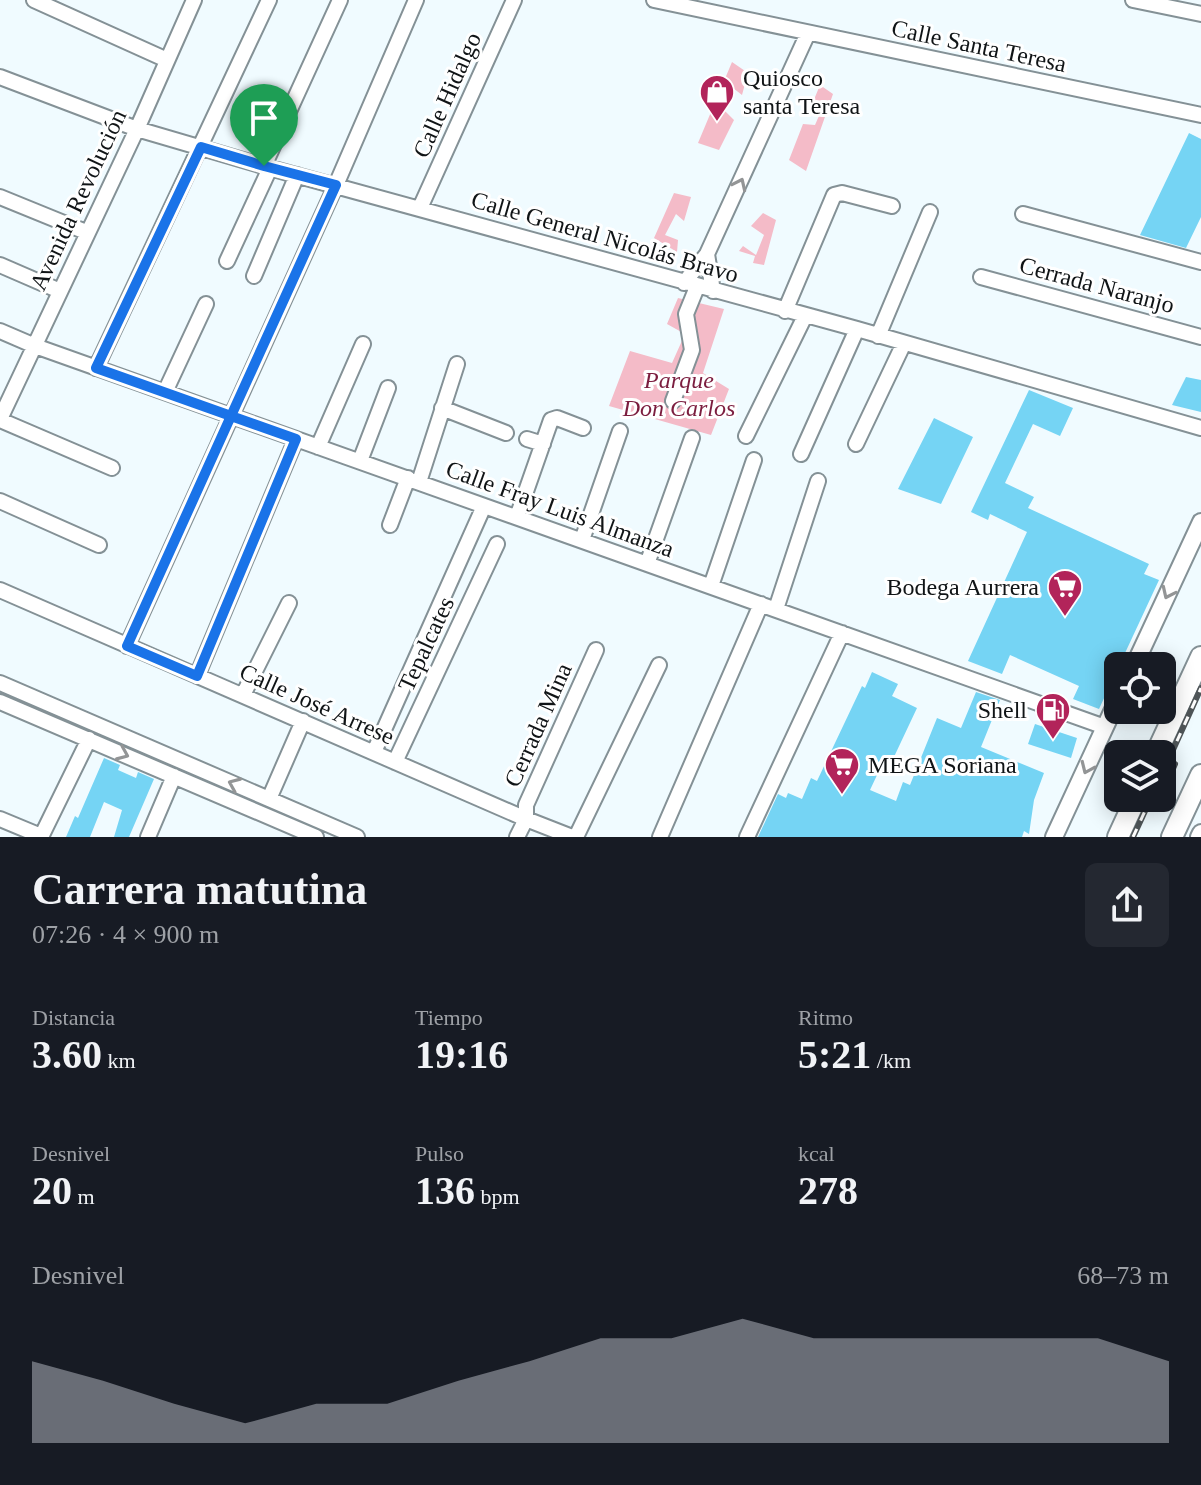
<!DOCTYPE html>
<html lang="es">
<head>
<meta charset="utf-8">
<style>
	:root { --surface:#171b24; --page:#242831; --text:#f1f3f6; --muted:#9ea1a6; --accent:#8c9099 }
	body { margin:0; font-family:Georgia,serif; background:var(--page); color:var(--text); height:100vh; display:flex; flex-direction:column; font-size:30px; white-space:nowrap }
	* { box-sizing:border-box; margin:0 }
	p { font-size:26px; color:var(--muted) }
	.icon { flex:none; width:44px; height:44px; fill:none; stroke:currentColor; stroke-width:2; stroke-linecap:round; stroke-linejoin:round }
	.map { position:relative; height:837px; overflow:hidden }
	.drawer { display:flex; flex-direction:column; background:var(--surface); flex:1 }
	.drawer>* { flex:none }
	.fabs { position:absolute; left:1104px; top:652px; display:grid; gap:16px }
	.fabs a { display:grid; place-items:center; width:72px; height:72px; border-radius:12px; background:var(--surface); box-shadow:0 4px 20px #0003; font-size:40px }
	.pin { position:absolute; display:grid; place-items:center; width:68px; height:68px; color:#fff; margin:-82px -34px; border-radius:50% 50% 50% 0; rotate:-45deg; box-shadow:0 0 8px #0007 }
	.pin .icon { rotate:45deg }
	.round { display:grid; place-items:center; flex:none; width:84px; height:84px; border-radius:12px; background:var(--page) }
	.head { display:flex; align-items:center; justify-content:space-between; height:136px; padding:0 32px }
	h1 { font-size:44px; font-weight:700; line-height:60px }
	.metrics { display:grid; grid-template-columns:repeat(3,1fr); gap:12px; height:136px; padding:8px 32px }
	.metrics div { display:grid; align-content:center }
	.metrics b { font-size:40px; font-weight:700 }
	.metrics small { font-size:22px; font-weight:400 }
	.metrics p { font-size:22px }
	.chart { height:224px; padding:16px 32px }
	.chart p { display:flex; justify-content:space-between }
	.chart svg { width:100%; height:144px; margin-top:8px; fill:var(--accent); opacity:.7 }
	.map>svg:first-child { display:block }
	.green { fill:#f4bbc8 }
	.building { fill:#75d4f4 }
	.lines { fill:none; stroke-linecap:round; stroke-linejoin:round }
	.minor-casing { stroke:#849196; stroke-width:18 }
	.major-casing { stroke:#849196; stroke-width:20 }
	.highway-casing { stroke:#849196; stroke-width:24 }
	.minor { stroke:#fff; stroke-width:14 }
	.major { stroke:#fff; stroke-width:16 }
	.highway { stroke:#fff; stroke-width:20 }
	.rail-casing { stroke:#4f5558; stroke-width:6 }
	.rail { stroke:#fff; stroke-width:3; stroke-dasharray:9; stroke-linecap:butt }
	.oneway { stroke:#939596 }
	.route-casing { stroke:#fff; stroke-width:16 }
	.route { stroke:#1a73e8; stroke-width:10 }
	.labels { text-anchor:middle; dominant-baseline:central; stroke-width:6; stroke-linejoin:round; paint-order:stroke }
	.street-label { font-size:24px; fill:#101416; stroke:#fff }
	.poi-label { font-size:24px; fill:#101416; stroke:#fff; text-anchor:start }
	.park-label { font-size:24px; font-style:italic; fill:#7b1d3f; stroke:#fff }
</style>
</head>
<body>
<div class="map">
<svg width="1201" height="837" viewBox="0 0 1201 837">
	<rect width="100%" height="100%" fill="#f0fbff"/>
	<!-- green -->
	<path class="green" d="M 732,62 L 748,73 L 742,95 L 733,88 L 723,109 L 734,120 L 719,150 L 698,143 Z
		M 820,85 L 833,94 L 806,171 L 789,160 L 803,124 L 815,125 L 822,109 L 813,102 Z
		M 674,193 L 691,197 L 684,221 L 676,214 L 665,235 L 678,240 L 677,252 L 654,238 Z
		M 763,213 L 776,220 L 764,265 L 753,263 L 755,256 L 739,251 L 743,246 L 756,255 L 764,235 L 751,226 Z
		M 678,298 L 724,309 L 703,373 L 729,389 L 711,435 L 609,406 L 630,351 L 672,363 L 685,334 L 667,324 Z"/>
	<!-- building -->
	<path class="building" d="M 1189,133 L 1201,139 L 1201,217 L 1186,248 L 1140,235 Z
		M 1186,377 L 1201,380 L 1201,412 L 1172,405 Z
		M 1029,390 L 1073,408 L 1060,436 L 1033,424 L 1005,483 L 1034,497 L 1028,508 L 1149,564 L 1144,574 L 1159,580 L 1099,709 L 1073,699 L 1079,686 L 1010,655 L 1002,674 L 968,661 L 1027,532 L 990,514 L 988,520 L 971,512 Z
		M 934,418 L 973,437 L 941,504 L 898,489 Z
		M 872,672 L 898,684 L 892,696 L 917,708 L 885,776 L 878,773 L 870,790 L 896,801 L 903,782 L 910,785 L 937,718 L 961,728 L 976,692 L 1000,700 L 981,747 L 1044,773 L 1034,800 L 1029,834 L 1024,831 L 1022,837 L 758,837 L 778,794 L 786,798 L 788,793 L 802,799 L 811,778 L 817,781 L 862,686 L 865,688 Z
		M 1035,724 L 1077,738 L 1071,758 L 1028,744 Z
		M 104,758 L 120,765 L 118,770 L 136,778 L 138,772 L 154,779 L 129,837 L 114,837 L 122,810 L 104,802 L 90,837 L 66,837 L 75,816 L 78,818 Z"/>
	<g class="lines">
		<defs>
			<path id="minor" d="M 34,0 L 167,60
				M 654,0 L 1201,115
				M 1133,0 L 1201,14
				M 0,77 L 137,129 L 270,168 L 857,329 L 1201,428
				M 264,166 L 340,0
				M 0,197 L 86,232
				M 420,208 L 514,0
				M 1023,214 L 1201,262
				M 707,254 L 713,291
				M 227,261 L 270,168
				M 0,265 L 60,291
				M 254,276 L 297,175
				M 981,277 L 1201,337
				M 684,283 L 707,254 L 808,33
				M 785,311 L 834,195 L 842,193 L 892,206
				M 0,331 L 35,346 L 1105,727
				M 878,336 L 930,212
				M 96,368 L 269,0
				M 165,392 L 206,304
				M 673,401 L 692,350 L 686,314 L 697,287
				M 442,408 L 506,433
				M 0,419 L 137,129 L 194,0
				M 0,420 L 112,468
				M 746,436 L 805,316
				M 527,439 L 543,444
				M 856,444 L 904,343
				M 318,447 L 363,344
				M 801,454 L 857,329
				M 360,461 L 388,388
				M 419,482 L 457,364
				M 0,501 L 99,545
				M 517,517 L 551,420 L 557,418 L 583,428
				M 390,525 L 408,478
				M 582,540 L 620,431
				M 647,564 L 692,438
				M 711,586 L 754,460
				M 0,590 L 526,819 L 572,837
				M 776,609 L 818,481
				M 127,646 L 336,185 L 416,0
				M 197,676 L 296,439
				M 0,683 L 357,837
				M 243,695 L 289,603
				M 0,702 L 316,837
				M 374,752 L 484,506
				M 395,762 L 497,544
				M 269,799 L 303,721
				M 0,819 L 41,836
				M 41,837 L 89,739
				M 148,837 L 174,776
				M 517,837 L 526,819 L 526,805 L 596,650
				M 576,837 L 659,665
				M 660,837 L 761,604
				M 747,837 L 842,633"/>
			<path id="major" d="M 1134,666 L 1201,522
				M 1054,837 L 1118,699
				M 1199,837 L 1201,833"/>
			<path id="highway" d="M 1156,754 L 1201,657
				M 1118,837 L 1136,798
				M 1172,837 L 1201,775"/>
		</defs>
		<!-- minor casing -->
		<use href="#minor" class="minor-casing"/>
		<!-- major casing -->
		<use href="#major" class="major-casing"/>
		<!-- highway casing -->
		<use href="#highway" class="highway-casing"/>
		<!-- minor -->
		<use href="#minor" class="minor"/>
		<!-- major -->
		<use href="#major" class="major"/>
		<!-- highway -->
		<use href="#highway" class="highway"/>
		<defs>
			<path id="rail" d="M 1162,774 L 1201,688
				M 1162,793 L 1175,764
				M 1133,837 L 1151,798"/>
		</defs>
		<!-- rail casing -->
		<use href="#rail" class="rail-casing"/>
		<!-- rail -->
		<use href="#rail" class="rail"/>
	</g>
	<!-- one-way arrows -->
	<defs><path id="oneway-chevron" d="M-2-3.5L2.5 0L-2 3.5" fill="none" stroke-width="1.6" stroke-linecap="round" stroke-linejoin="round" transform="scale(2)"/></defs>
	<g class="oneway">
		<use href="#oneway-chevron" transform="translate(740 184) rotate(-65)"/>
		<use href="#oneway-chevron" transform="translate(1168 593) rotate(115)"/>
		<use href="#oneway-chevron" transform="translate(123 754) rotate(23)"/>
		<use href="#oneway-chevron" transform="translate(1087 768) rotate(114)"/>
		<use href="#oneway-chevron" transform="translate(234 784) rotate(-157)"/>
	</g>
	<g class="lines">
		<defs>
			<path id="route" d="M 264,166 L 336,185 L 231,416 L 296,439 L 197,676 L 127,646 L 231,416 L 96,368 L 201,147 L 264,166"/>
		</defs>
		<!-- route casing -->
		<use href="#route" class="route-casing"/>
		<!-- route -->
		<use href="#route" class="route"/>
	</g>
	<!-- icons -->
	<defs>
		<symbol id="shop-pin" viewBox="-11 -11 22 30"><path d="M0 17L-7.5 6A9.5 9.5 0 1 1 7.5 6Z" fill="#b2245a" stroke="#fff"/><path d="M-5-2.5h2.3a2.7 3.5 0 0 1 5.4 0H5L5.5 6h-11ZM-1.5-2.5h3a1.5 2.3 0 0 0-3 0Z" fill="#fff"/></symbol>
		<symbol id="supermarket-pin" viewBox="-11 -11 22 30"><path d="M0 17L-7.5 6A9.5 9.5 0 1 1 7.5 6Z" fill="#b2245a" stroke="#fff"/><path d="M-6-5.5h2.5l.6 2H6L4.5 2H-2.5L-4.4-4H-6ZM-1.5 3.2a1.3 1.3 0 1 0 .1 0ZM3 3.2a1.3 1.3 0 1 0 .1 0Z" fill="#fff"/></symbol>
		<symbol id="fuel-pin" viewBox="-11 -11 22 30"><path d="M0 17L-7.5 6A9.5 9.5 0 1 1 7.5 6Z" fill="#b2245a" stroke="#fff"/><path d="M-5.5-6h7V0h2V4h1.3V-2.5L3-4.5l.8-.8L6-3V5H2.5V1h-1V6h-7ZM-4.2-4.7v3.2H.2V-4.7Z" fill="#fff"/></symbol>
	</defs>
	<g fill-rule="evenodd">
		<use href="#shop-pin" x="697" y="72" width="40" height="54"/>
		<use href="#supermarket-pin" x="1045" y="567" width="40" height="54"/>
		<use href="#fuel-pin" x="1033" y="690" width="40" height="54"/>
		<use href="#supermarket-pin" x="822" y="745" width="40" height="54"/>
	</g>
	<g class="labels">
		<!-- street labels -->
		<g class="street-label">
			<text transform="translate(979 46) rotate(12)">Calle Santa Teresa</text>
			<text transform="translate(447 95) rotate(-66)">Calle Hidalgo</text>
			<text transform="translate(78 200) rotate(-65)">Avenida Revolución</text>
			<text transform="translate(605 237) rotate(16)">Calle General Nicolás Bravo</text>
			<text transform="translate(1097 285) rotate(15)">Cerrada Naranjo</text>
			<text transform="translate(560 509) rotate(20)">Calle Fray Luis Almanza</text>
			<text transform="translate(426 644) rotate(-65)">Tepalcates</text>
			<text transform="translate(317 704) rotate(24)">Calle José Arrese</text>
			<text transform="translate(538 725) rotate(-66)">Cerrada Mina</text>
		</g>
		<!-- poi labels -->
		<g class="poi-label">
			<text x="743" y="78">Quiosco<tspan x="743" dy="28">santa Teresa</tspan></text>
			<text x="1039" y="587" text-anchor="end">Bodega Aurrera</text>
			<text x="1027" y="710" text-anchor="end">Shell</text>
			<text x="868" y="765">MEGA Soriana</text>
		</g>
		<!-- park labels -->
		<g class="park-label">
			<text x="679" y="380">Parque<tspan x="679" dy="28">Don Carlos</tspan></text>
		</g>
	</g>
</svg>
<div class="fabs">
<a><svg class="icon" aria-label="locate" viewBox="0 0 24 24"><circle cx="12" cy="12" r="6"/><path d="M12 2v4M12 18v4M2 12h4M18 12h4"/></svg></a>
<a><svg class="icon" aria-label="layers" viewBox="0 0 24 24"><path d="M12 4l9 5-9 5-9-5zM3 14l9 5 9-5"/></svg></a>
</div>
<div class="pin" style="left:264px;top:166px;background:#1e9e55"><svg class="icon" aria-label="arrive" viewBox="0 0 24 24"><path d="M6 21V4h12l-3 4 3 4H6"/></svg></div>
</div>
<section class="drawer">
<div class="head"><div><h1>Carrera matutina</h1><p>07:26 · 4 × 900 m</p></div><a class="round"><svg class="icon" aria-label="share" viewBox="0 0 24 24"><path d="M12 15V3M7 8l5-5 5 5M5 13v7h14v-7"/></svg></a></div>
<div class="metrics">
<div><p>Distancia</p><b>3.60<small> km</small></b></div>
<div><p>Tiempo</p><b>19:16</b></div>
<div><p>Ritmo</p><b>5:21<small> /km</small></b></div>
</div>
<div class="metrics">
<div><p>Desnivel</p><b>20<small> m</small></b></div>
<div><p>Pulso</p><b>136<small> bpm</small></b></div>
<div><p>kcal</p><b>278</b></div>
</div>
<div class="chart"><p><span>Desnivel</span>68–73 m</p>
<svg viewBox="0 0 160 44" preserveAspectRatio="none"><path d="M0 44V19L10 25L20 32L30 38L40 32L50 32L60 25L70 19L80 12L90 12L100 6L110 12L120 12L130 12L140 12L150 12L160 19V44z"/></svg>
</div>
</section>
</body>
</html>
